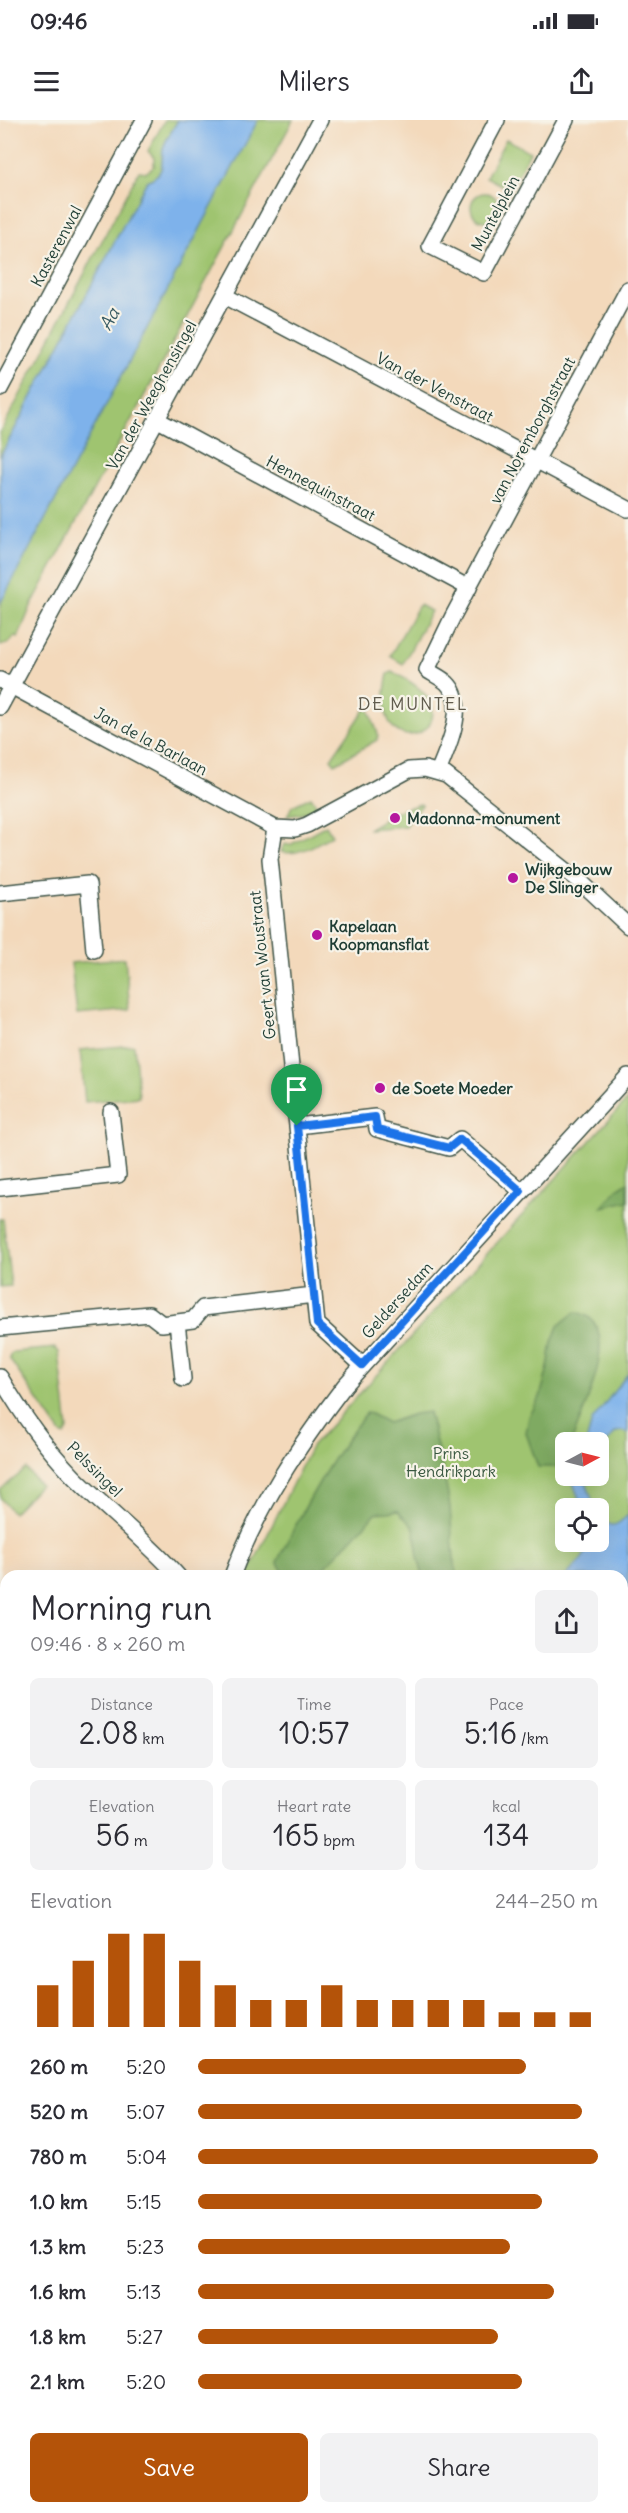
<!DOCTYPE html>
<html lang="en">
<head>
<meta charset="utf-8">
<style>
	:root { --surface:#fff; --page:#f2f2f3; --text:#2b2b33; --muted:#7c7c81; --accent:#b45309 }
	body { margin:0; font-family:Delius,sans-serif; background:var(--page); color:var(--text); height:100vh; display:flex; flex-direction:column; font-size:22px; white-space:nowrap }
	* { box-sizing:border-box; margin:0 }
	p { font-size:20px; color:var(--muted) }
	.icon { flex:none; width:33px; height:33px; fill:none; stroke:currentColor; stroke-width:2; stroke-linecap:round; stroke-linejoin:round }
	.map { position:relative; flex:1; overflow:hidden }
	.drawer { position:absolute; left:0px; top:1450px; width:628px; height:944px; display:flex; flex-direction:column; background:var(--surface); border-radius:18px 18px 0 0; box-shadow:0 6px 24px #0002 }
	.drawer>* { flex:none }
	.needle { width:39px; rotate:83deg }
	.tools { position:absolute; left:555px; top:1312px; display:grid; gap:12px }
	.tools a { display:grid; place-items:center; width:54px; height:54px; border-radius:9px; background:var(--surface); box-shadow:0 6px 24px #0002; font-size:30px }
	.pin { position:absolute; display:grid; place-items:center; width:51px; height:51px; color:#fff; margin:-62px -26px; border-radius:50% 50% 50% 0; rotate:-45deg; box-shadow:0 0 6px #0007 }
	.pin .icon { rotate:45deg }
	.round { display:grid; place-items:center; flex:none; width:63px; height:63px; border-radius:9px; background:var(--page) }
	.headline { display:flex; align-items:center; justify-content:space-between; height:102px; padding:0 30px }
	h1 { font-size:33px; font-weight:600; line-height:45px }
	.stats { display:grid; grid-template-columns:repeat(3,1fr); gap:9px; height:102px; padding:6px 30px }
	.stats div { display:grid; align-content:center; border-radius:9px; background:var(--page); text-align:center }
	.stats b { font-size:30px; font-weight:600 }
	.stats small { font-size:16px; font-weight:400 }
	.stats p { font-size:16px }
	.chart { height:168px; padding:12px 30px }
	.chart p { display:flex; justify-content:space-between }
	.chart svg { width:100%; height:108px; margin-top:6px; stroke:var(--accent); stroke-width:6 }
	.cta { display:flex; gap:12px; margin-top:auto; padding:12px 30px }
	.cta a { flex:1; height:69px; border-radius:9px; background:var(--accent); color:#fff; font-size:24px; font-weight:600; line-height:69px; text-align:center }
	.cta a+a { background:var(--page); color:var(--text) }
	ul { padding:0 30px; list-style:none; font-size:20px }
	li { display:grid; grid-template-columns:96px 72px 1fr; align-items:center; height:45px }
	li i { height:15px; border-radius:8px; background:var(--accent) }
	.status { display:flex; justify-content:space-between; align-items:center; height:42px; padding:0 30px; background:var(--surface); direction:ltr }
	.status svg { height:16px; fill:currentColor }
	header { display:flex; justify-content:space-between; align-items:center; height:78px; padding:0 30px; background:var(--surface); font-size:27px; font-weight:600 }
	.map>svg:first-child { display:block }
	.green { fill:#9fc46f; stroke:#5f8052; stroke-width:1.5; fill-rule:evenodd }
	.forest { fill:#7faa62; stroke:#4f744b; stroke-width:1.5 }
	.water { fill:#7eb2eb; stroke:#4e7890; stroke-width:1.5 }
	.lines { fill:none; stroke-linecap:round; stroke-linejoin:round }
	.minor-casing { stroke:#3f5448; stroke-width:18 }
	.tertiary-casing { stroke:#3f5448; stroke-width:22 }
	.minor { stroke:#fff; stroke-width:15 }
	.tertiary { stroke:#fff; stroke-width:20 }
	.route-casing { stroke:#fff; stroke-width:12 }
	.route { stroke:#1a73e8; stroke-width:8 }
	.poi-dot { fill:#b5179e; stroke:#f7f3e8; stroke-width:2 }
	.labels { text-anchor:middle; dominant-baseline:central; stroke-width:4.5; stroke-linejoin:round; paint-order:stroke }
	.street-label { font-size:16px; fill:#1f3d34; stroke:#f7f3e8 }
	.poi-label { font-size:16px; font-weight:bold; fill:#1f3d34; stroke:#f7f3e8; text-anchor:start }
	.park-label { font-size:16px; fill:#395840; stroke:#f7f3e8 }
	.water-label { font-size:18px; font-style:italic; fill:#375a62; stroke:#f7f3e8 }
	.neighbourhood-label { font-size:18px; letter-spacing:1.5px; fill:#615c4e; stroke:#f7f3e8 }
</style>
</head>
<body>
<div class="status"><b>09:46</b><svg viewBox="0 0 49 12"><path d="M0 12V9h3v3zM5 12V6h3v6zM10 12V3h3v9zM15 12V0h3v12zM26 1h20v11H26zM47 4h2v5h-2z"/></svg></div>
<header><svg class="icon" aria-label="menu" viewBox="0 0 24 24"><path d="M4 6h16M4 12h16M4 18h16"/></svg>Milers<svg class="icon" aria-label="share" viewBox="0 0 24 24"><path d="M12 15V3M7 8l5-5 5 5M5 13v7h14v-7"/></svg></header>
<div class="map">
<svg width="628" height="2393" viewBox="0 0 628 2393">
	<rect width="100%" height="100%" fill="#f7f3e8"/>
	<filter id="ink" filterUnits="userSpaceOnUse"><feTurbulence type="fractalNoise" baseFrequency=".0167" numOctaves="2"/><feDisplacementMap in="SourceGraphic" scale="12" xChannelSelector="R" yChannelSelector="G"/><feConvolveMatrix kernelMatrix="1 2 1 2 8 2 1 2 1" color-interpolation-filters="sRGB"/></filter>
	<filter id="wash" filterUnits="userSpaceOnUse"><feTurbulence type="fractalNoise" baseFrequency=".008" numOctaves="4" result="noise"/><feDisplacementMap in="SourceGraphic" scale="24" xChannelSelector="R" yChannelSelector="G"/><feGaussianBlur stdDeviation="1.35" result="paint"/><feColorMatrix in="noise" values="0 0 0 0 0 0 0 0 0 0 0 0 0 0 0 0 0 1.4 0 .05"/><feComposite in="paint" operator="in"/></filter>
	<g filter="url(#wash)">
		<rect width="100%" height="100%" fill="#f3d9bb"/>
		<!-- green -->
		<path class="green" d="M 165,0 L 178,0 C 174,8 167,17 164,26 C 159,41 170,51 147,61 L 0,337 L 0,313 L 139,51 L 147,52 L 154,46 L 154,38 L 148,31 Z
			M 256,0 L 293,0 L 31,486 L 18,518 L 15,516 L 9,523 L 0,526 L 0,478 Z
			M 506,19 L 530,32 L 510,70 L 486,57 Z
			M471 87a14 14 0 1 1 28 0a14 14 0 1 1-28 0Z
			M 419,485 L 431,491 L 403,544 L 390,536 Z
			M 392,552 C 497,600 363,665 388,554 Z
			M 369,589 L 378,614 L 377,620 L 335,644 L 331,639 L 364,591 Z
			M 311,677 L 318,687 L 301,694 L 287,696 L 292,686 Z
			M 420,684 L 422,685 L 405,706 L 368,709 L 398,691 Z
			M 326,705 L 332,715 C 316,724 300,736 281,732 L 284,724 L 290,725 Z
			M 125,838 L 130,890 L 77,895 L 71,843 Z
			M 134,925 L 139,977 L 85,982 L 80,930 Z
			M 628,979 L 628,2393 L 604,2393 L 601,2388 L 622,2388 L 622,1456 L 247,1456 L 311,1327 ZM 566,1323 L 598,1323 L 598,1356 L 566,1356 ZM 566,1389 L 598,1389 L 598,1422 L 566,1422 Z
			M 0,1099 L 3,1099 L 11,1166 L 0,1167 Z
			M 55,1228 L 59,1232 L 68,1310 L 65,1315 L 62,1315 L 10,1240 L 10,1235 L 13,1232 Z
			M 26,1349 L 40,1365 L 13,1393 L 0,1378 L 0,1370 Z
			M 6,1885 L 6,1944 L 0,1950 L 0,1887 Z"/>
		<!-- forest -->
		<path class="forest" d="M 628,1062 L 628,1081 L 602,1087 L 617,1069 Z
			M 575,1192 C 628,1200 582,1293 571,1323 L 566,1323 L 565,1341 L 555,1347 L 538,1347 L 526,1313 L 529,1297 L 540,1277 L 548,1248 L 552,1222 L 558,1206 Z
			M 367,1292 L 388,1303 L 414,1294 L 429,1292 C 436,1324 445,1355 450,1387 C 452,1411 452,1433 457,1456 L 423,1456 L 418,1437 L 414,1408 L 398,1391 L 376,1393 L 324,1448 L 312,1456 L 286,1456 L 277,1442 C 303,1390 330,1338 367,1292 Z"/>
		<!-- water -->
		<path class="water" d="M 178,0 L 258,0 L 0,484 L 0,337 L 147,61 C 169,52 159,41 164,26 C 167,17 174,8 178,0 Z
			M 628,1253 L 628,1314 L 623,1311 L 616,1312 L 599,1330 L 598,1323 L 586,1323 L 592,1301 Z
			M 573,1356 L 584,1356 L 595,1389 L 583,1389 L 572,1360 Z
			M 599,1395 C 610,1410 616,1407 628,1395 L 628,2111 L 622,2097 L 622,1456 L 566,1456 L 582,1439 L 591,1422 L 598,1422 Z
			M 0,1696 L 6,1702 L 6,1885 L 0,1887 Z"/>
	</g>
	<g filter="url(#ink)">
		<g class="lines">
			<defs>
				<path id="minor" d="M 497,0 L 430,126 L 484,153 L 566,0
					M 225,176 L 628,389
					M 0,269 L 144,0
					M 158,300 L 469,468
					M 0,560 L 275,708 L 295,709 L 307,705 L 409,650 L 425,649 L 446,655 L 582,763 L 628,806
					M 0,587 L 320,0
					M 438,652 C 447,629 469,584 447,563 C 442,558 433,554 427,550 L 453,496 L 628,169
					M 275,708 L 270,739 L 317,1204 L 362,1245
					M 0,773 L 88,764 L 94,830
					M 297,1006 L 375,997 L 377,1009 L 449,1028 L 460,1019 L 521,1071
					M 0,1068 L 118,1055 L 111,992
					M 177,1202 L 183,1259
					M 0,1208 L 149,1194 L 162,1204 L 193,1200 L 203,1188 L 314,1175
					M 0,1257 C 21,1293 45,1327 74,1357 C 108,1391 146,1420 178,1456
					M 232,1456 C 258,1386 299,1325 345,1265 L 628,956
					M 0,1532 L 6,1537
					M 0,1973 L 6,1967
					M 0,2270 L 6,2275
					M 0,2348 L 6,2353
					M 54,2388 L 61,2393
					M 169,2388 L 176,2393
					M 593,2388 L 596,2393
					M 405,2393 L 408,2388"/>
				<path id="tertiary" d="M 0,2305 L 6,2310
					M 113,2388 L 120,2393"/>
			</defs>
			<!-- minor casing -->
			<use href="#minor" class="minor-casing"/>
			<!-- tertiary casing -->
			<use href="#tertiary" class="tertiary-casing"/>
			<!-- minor -->
			<use href="#minor" class="minor"/>
			<!-- tertiary -->
			<use href="#tertiary" class="tertiary"/>
		</g>
	</g>
	<g class="lines" filter="url(#ink)">
		<defs>
			<path id="route" d="M 375,997 L 377,1010 L 449,1028 L 460,1019 L 521,1071 L 362,1245 L 317,1204 L 297,1006 Z"/>
		</defs>
		<!-- route casing -->
		<use href="#route" class="route-casing"/>
		<!-- route -->
		<use href="#route" class="route"/>
	</g>
	<!-- markers -->
	<g class="poi-dot">
		<circle cx="395" cy="698" r="6"/>
		<circle cx="513" cy="758" r="6"/>
		<circle cx="317" cy="815" r="6"/>
		<circle cx="380" cy="968" r="6"/>
	</g>
	<g class="labels">
		<!-- street labels -->
		<g class="street-label">
			<text transform="translate(495 93) rotate(-62)">Muntelplein</text>
			<text transform="translate(56 126) rotate(-62)">Kasterenwal</text>
			<text transform="translate(435 267) rotate(28)">Van der Venstraat</text>
			<text transform="translate(151 275) rotate(-61)">Van der Weeghensingel</text>
			<text transform="translate(532 310) rotate(-62)">van Noremborghstraat</text>
			<text transform="translate(321 368) rotate(28)">Hennequinstraat</text>
			<text transform="translate(151 621) rotate(28)">Jan de la Barlaan</text>
			<text transform="translate(262 845) rotate(-96)">Geert van Woustraat</text>
			<text transform="translate(397 1180) rotate(-48)">Geldersedam</text>
			<text transform="translate(95 1349) rotate(45)">Pelssingel</text>
		</g>
		<!-- poi labels -->
		<g class="poi-label">
			<text x="407" y="698">Madonna-monument</text>
			<text x="525" y="749">Wijkgebouw<tspan x="525" dy="18">De Slinger</tspan></text>
			<text x="329" y="806">Kapelaan<tspan x="329" dy="18">Koopmansflat</tspan></text>
			<text x="392" y="968">de Soete Moeder</text>
		</g>
		<!-- park labels -->
		<g class="park-label">
			<text x="451" y="1333">Prins<tspan x="451" dy="18">Hendrikpark</tspan></text>
		</g>
		<!-- water labels -->
		<g class="water-label">
			<text transform="translate(109 199) rotate(-61)">Aa</text>
		</g>
		<!-- neighbourhood labels -->
		<g class="neighbourhood-label">
			<text x="413" y="583">DE MUNTEL</text>
		</g>
	</g>
</svg>
<div class="tools">
<a><svg class="needle" viewBox="-14 -14 28 28"><path d="M0-13l5 13h-10z" fill="#e53935"/><path d="M0 13l5-13h-10z" fill="#7c7c81"/></svg></a>
<a><svg class="icon" aria-label="locate" viewBox="0 0 24 24"><circle cx="12" cy="12" r="6"/><path d="M12 2v4M12 18v4M2 12h4M18 12h4"/></svg></a>
</div>
<div class="pin" style="left:297px;top:1006px;background:#1e9e55"><svg class="icon" aria-label="arrive" viewBox="0 0 24 24"><path d="M6 21V4h12l-3 4 3 4H6"/></svg></div>
<section class="drawer">
<div class="headline"><div><h1>Morning run</h1><p>09:46 · 8 × 260 m</p></div><a class="round"><svg class="icon" aria-label="share" viewBox="0 0 24 24"><path d="M12 15V3M7 8l5-5 5 5M5 13v7h14v-7"/></svg></a></div>
<div class="stats">
<div><p>Distance</p><b>2.08<small> km</small></b></div>
<div><p>Time</p><b>10:57</b></div>
<div><p>Pace</p><b>5:16<small> /km</small></b></div>
</div>
<div class="stats">
<div><p>Elevation</p><b>56<small> m</small></b></div>
<div><p>Heart rate</p><b>165<small> bpm</small></b></div>
<div><p>kcal</p><b>134</b></div>
</div>
<div class="chart"><p><span>Elevation</span>244–250 m</p>
<svg viewBox="0 0 160 44" preserveAspectRatio="none"><path d="M5 44V27M15 44V17M25 44V6M35 44V6M45 44V17M55 44V27M65 44V33M75 44V33M85 44V27M95 44V33M105 44V33M115 44V33M125 44V33M135 44V38M145 44V38M155 44V38"/></svg>
</div>
<ul>
<li><b>260 m</b>5:20<i style="width:82%"></i></li>
<li><b>520 m</b>5:07<i style="width:96%"></i></li>
<li><b>780 m</b>5:04<i style="width:100%"></i></li>
<li><b>1.0 km</b>5:15<i style="width:86%"></i></li>
<li><b>1.3 km</b>5:23<i style="width:78%"></i></li>
<li><b>1.6 km</b>5:13<i style="width:89%"></i></li>
<li><b>1.8 km</b>5:27<i style="width:75%"></i></li>
<li><b>2.1 km</b>5:20<i style="width:81%"></i></li>
</ul>
<div class="cta"><a>Save</a><a>Share</a></div>
</section>
</div>
</body>
</html>
